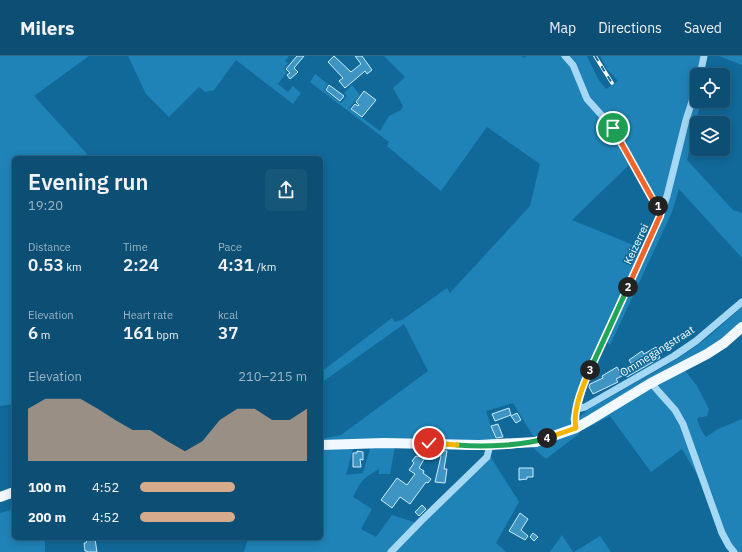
<!DOCTYPE html>
<html lang="en">
<head>
<meta charset="utf-8">
<style>
	:root { --surface:#0d4f74; --page:#165679; --text:#f1f3f6; --muted:#9ab5c5; --line:#2d6686; --accent:#d6ab8b }
	body { margin:0; font-family:"IBM Plex Sans",sans-serif; background:var(--page); color:var(--text); height:100vh; display:flex; flex-direction:column; font-size:15px; white-space:nowrap }
	* { box-sizing:border-box; margin:0 }
	p { font-size:13px; color:var(--muted) }
	.icon { flex:none; width:22px; height:22px; fill:none; stroke:currentColor; stroke-width:2; stroke-linecap:round; stroke-linejoin:round }
	.map { position:relative; flex:1; overflow:hidden }
	.drawer { position:absolute; left:12px; top:100px; width:311px; height:384px; display:flex; flex-direction:column; background:var(--surface); border-radius:6px; box-shadow:0 2px 10px #0003,0 0 0 1px var(--line) }
	.drawer>* { flex:none }
	.tools { position:absolute; left:690px; top:12px; display:grid; gap:8px }
	.tools a { display:grid; place-items:center; width:40px; height:40px; border-radius:6px; background:var(--surface); box-shadow:0 2px 10px #0003,0 0 0 1px var(--line); font-size:20px }
	.pin { position:absolute; display:grid; place-items:center; width:34px; height:34px; color:#fff; margin:-17px; border:2px solid #fff; border-radius:50%; box-shadow:0 1px 4px #0007 }
	.km { position:absolute; width:20px; height:20px; margin:-10px; border-radius:50%; background:#222; color:#fff; font-size:11px; line-height:20px; text-align:center }
	.round { display:grid; place-items:center; flex:none; width:42px; height:42px; border-radius:6px; background:var(--page) }
	.overview { display:flex; align-items:center; justify-content:space-between; height:68px; padding:0 16px }
	h1 { font-size:22px; font-weight:600; line-height:30px }
	.stats { display:grid; grid-template-columns:repeat(3,1fr); gap:6px; height:68px; padding:4px 16px }
	.stats div { display:grid; align-content:center }
	.stats b { font-size:17px; font-weight:600 }
	.stats small { font-size:11px; font-weight:400 }
	.stats p { font-size:11px }
	.chart { height:112px; padding:8px 16px }
	.chart p { display:flex; justify-content:space-between }
	.chart svg { width:100%; height:72px; margin-top:4px; fill:var(--accent); opacity:.7 }
	ul { padding:0 16px; list-style:none; font-size:13px }
	li { display:grid; grid-template-columns:64px 48px 1fr; align-items:center; height:30px }
	li i { height:10px; border-radius:5px; background:var(--accent) }
	header { display:flex; align-items:center; gap:24px; box-sizing:border-box; height:56px; padding:0 20px; background:var(--surface); border-bottom:1px solid var(--line) }
	header strong { font-size:19px }
	nav { display:flex; gap:22px; margin-inline-start:auto; font-size:14px }
	.map>svg:first-child { display:block }
	.green { fill:#1f83b7 }
	.building { fill:#3e94c3; stroke:#ccedfe }
	.lines { fill:none; stroke-linecap:round; stroke-linejoin:round }
	.minor { stroke:#a4d8f4; stroke-width:7 }
	.major { stroke:#f1f9ff; stroke-width:10 }
	.rail-casing { stroke:#fff; stroke-width:3.5 }
	.rail { stroke:#11699a; stroke-width:2; stroke-dasharray:6; stroke-linecap:butt }
	.split-1-casing { stroke:#fff; stroke-width:8 }
	.split-2-casing { stroke:#fff; stroke-width:8 }
	.split-3-casing { stroke:#fff; stroke-width:8 }
	.split-4-casing { stroke:#fff; stroke-width:8 }
	.split-5-casing { stroke:#fff; stroke-width:8 }
	.split-6-casing { stroke:#fff; stroke-width:8 }
	.split-1 { stroke:#f0652b; stroke-width:5 }
	.split-2 { stroke:#f0652b; stroke-width:5 }
	.split-3 { stroke:#22a559; stroke-width:5 }
	.split-4 { stroke:#f5b400; stroke-width:5 }
	.split-5 { stroke:#22a559; stroke-width:5 }
	.split-6 { stroke:#f5b400; stroke-width:5 }
	.labels { text-anchor:middle; dominant-baseline:central; stroke-width:3; stroke-linejoin:round; paint-order:stroke }
	.street-label { font-size:11px; fill:#fff; stroke:#11699a }
</style>
</head>
<body>
<header>
<strong>Milers</strong>
<nav><a>Map</a><a>Directions</a><a>Saved</a></nav>
</header>
<div class="map">
<svg width="742" height="496" viewBox="0 0 742 496">
	<rect width="100%" height="100%" fill="#11699a"/>
	<!-- green -->
	<path class="green" d="M 0,0 L 89,0 L 34,40 L 87,98 L 84,102 L 14,102 L 14,187 L 11,191 L 14,194 L 14,348 L 0,350 Z
		M 128,0 L 289,0 L 285,5 L 288,7 L 284,13 L 287,16 L 278,28 L 288,36 L 293,30 L 301,37 L 293,48 L 236,4 L 214,34 L 205,36 L 199,31 L 169,61 L 146,38 Z
		M 384,0 L 521,0 L 525,2 L 526,0 L 563,0 C 571,8 573,20 579,29 C 597,55 615,81 631,107 L 572,164 L 643,193 L 580,333 L 569,372 L 535,383 L 513,347 L 486,355 L 496,386 L 321,386 L 321,383 L 341,379 L 428,315 L 404,268 L 321,327 L 321,316 L 392,262 L 395,266 L 402,264 L 447,232 L 450,237 L 530,150 L 540,108 L 487,71 L 441,135 L 387,90 L 389,86 L 310,26 L 315,18 L 328,28 L 324,34 L 341,47 L 347,40 L 344,37 L 352,29 L 360,39 L 349,52 L 380,75 L 389,60 L 401,54 L 403,50 L 393,32 L 405,21 Z
		M 570,0 L 587,0 L 598,23 L 606,33 L 618,25 L 607,13 L 600,0 L 702,0 L 695,33 L 664,142 L 656,143 L 589,40 L 575,5 Z
		M 719,0 L 742,0 L 742,9 Z
		M 697,36 L 697,45 L 701,45 L 687,104 L 733,154 L 742,157 L 742,202 L 679,133 L 672,156 L 610,289 L 605,284 L 664,154 Z
		M 742,251 L 742,267 L 721,285 L 581,365 L 579,365 L 578,362 L 589,353 L 671,307 L 692,293 L 707,282 Z
		M 684,313 L 697,330 L 709,353 L 707,360 L 697,362 C 698,368 702,376 706,381 L 718,373 L 742,363 L 742,496 L 737,496 L 726,479 L 712,437 L 695,398 L 677,360 L 700,424 L 682,393 L 651,416 L 610,360 L 579,376 L 580,377 L 546,403 L 531,390 L 651,333 L 662,334 L 657,328 Z
		M 354,389 L 346,419 L 363,417 L 371,389 L 395,390 L 390,418 L 379,418 L 379,413 C 362,423 362,424 353,441 L 372,453 L 361,473 L 376,481 L 392,459 L 417,467 L 390,496 L 244,496 L 248,482 L 321,482 L 321,392 Z
		M 490,400 L 519,446 L 496,487 L 506,496 L 394,496 Z
		M 14,453 L 14,482 L 45,482 L 45,496 L 0,496 L 0,457 Z
		M 562,479 L 573,496 L 550,496 Z
		M 600,480 L 611,496 L 574,496 Z"/>
	<!-- building -->
	<path class="building" d="M 297,0 L 304,0 L 294,12 L 298,16 L 290,23 L 287,19 L 290,17 L 286,13 Z
		M 334,0 L 351,16 L 361,8 L 355,0 L 362,0 L 372,14 L 367,18 L 365,15 L 345,32 L 339,25 L 343,22 L 328,6 Z
		M 329,29 L 344,40 L 340,45 L 326,34 Z
		M 364,35 L 376,44 L 362,61 L 351,53 L 355,48 L 358,50 L 359,49 L 356,46 Z
		M 656,291 L 660,302 L 627,321 L 623,314 L 632,309 L 629,304 L 642,295 L 644,298 Z
		M 617,311 L 622,320 L 616,323 L 618,326 L 593,338 L 589,331 L 590,328 L 603,322 L 602,320 Z
		M 509,352 L 511,359 L 495,365 L 492,358 Z
		M 517,357 L 521,364 L 516,367 L 511,360 Z
		M 498,368 L 503,381 L 496,382 L 491,370 Z
		M 429,394 L 447,395 L 444,413 L 447,413 L 445,427 L 435,426 L 441,400 L 427,398 Z
		M 357,395 L 363,396 L 363,404 L 360,403 L 361,411 L 353,411 L 353,397 L 357,397 Z
		M 422,395 L 427,398 L 419,412 L 424,415 L 423,417 L 431,423 L 428,427 L 426,426 L 410,448 L 400,441 L 392,452 L 381,444 L 397,422 L 407,429 L 415,418 L 409,414 L 414,407 L 412,405 L 416,400 L 418,401 Z
		M 519,412 L 533,412 L 533,421 L 527,421 L 527,423 L 519,424 Z
		M 422,449 L 426,453 L 419,460 L 415,456 Z
		M 520,457 L 528,463 L 521,474 L 528,480 L 525,484 L 509,475 Z
		M 533,477 L 538,481 L 534,485 L 530,481 Z
		M 87,483 L 95,483 L 97,496 L 87,496 L 87,495 L 85,495 L 84,487 L 86,487 Z"/>
	<g class="lines">
		<!-- minor -->
		<path class="minor" d="M 565,0 L 573,9 L 587,43 L 613,72 L 653,144 L 658,150 L 662,152
			M 700,19 L 704,0
			M 651,327 L 675,354 L 683,368 L 722,477 L 729,490 L 734,496
			M 577,353 L 585,351 L 674,300 L 696,285 L 742,246
			M 576,372 L 574,363 L 585,324 L 660,160 L 667,140 L 686,64 L 697,30
			M 391,496 L 421,465 L 487,401 L 489,393 L 489,389"/>
		<!-- major -->
		<path class="major" d="M 321,389 L 384,387 L 479,389 L 536,386 L 576,372 L 590,364 L 651,327 L 707,298 L 724,287 L 742,271
			M 0,441 L 14,436"/>
		<defs>
			<path id="rail" d="M 595,0 L 612,27"/>
		</defs>
		<!-- rail casing -->
		<use href="#rail" class="rail-casing"/>
		<!-- rail -->
		<use href="#rail" class="rail"/>
	</g>
	<g class="lines">
		<defs>
			<path id="split-1" d="M 613,72 L 653,144 L 658,150"/>
			<path id="split-2" d="M 628,231 L 660,160 L 662,152 L 658,150"/>
			<path id="split-3" d="M 590,314 L 628,231"/>
			<path id="split-4" d="M 547,382 L 576,372 C 572,355 583,329 590,314"/>
			<path id="split-5" d="M 457,389 C 484,391 522,390 547,382"/>
			<path id="split-6" d="M 429,387 L 457,389"/>
		</defs>
		<!-- split-1 casing -->
		<use href="#split-1" class="split-1-casing"/>
		<!-- split-2 casing -->
		<use href="#split-2" class="split-2-casing"/>
		<!-- split-3 casing -->
		<use href="#split-3" class="split-3-casing"/>
		<!-- split-4 casing -->
		<use href="#split-4" class="split-4-casing"/>
		<!-- split-5 casing -->
		<use href="#split-5" class="split-5-casing"/>
		<!-- split-6 casing -->
		<use href="#split-6" class="split-6-casing"/>
		<!-- split-1 -->
		<use href="#split-1" class="split-1"/>
		<!-- split-2 -->
		<use href="#split-2" class="split-2"/>
		<!-- split-3 -->
		<use href="#split-3" class="split-3"/>
		<!-- split-4 -->
		<use href="#split-4" class="split-4"/>
		<!-- split-5 -->
		<use href="#split-5" class="split-5"/>
		<!-- split-6 -->
		<use href="#split-6" class="split-6"/>
	</g>
	<g class="labels">
		<!-- street labels -->
		<g class="street-label">
			<text transform="translate(636 188) rotate(-65)">Keizerrei</text>
			<text transform="translate(657 295) rotate(-32)">Ommegangstraat</text>
		</g>
	</g>
</svg>
<div class="tools">
<a><svg class="icon" aria-label="locate" viewBox="0 0 24 24"><circle cx="12" cy="12" r="6"/><path d="M12 2v4M12 18v4M2 12h4M18 12h4"/></svg></a>
<a><svg class="icon" aria-label="layers" viewBox="0 0 24 24"><path d="M12 4l9 5-9 5-9-5zM3 14l9 5 9-5"/></svg></a>
</div>
<div class="pin" style="left:613px;top:72px;background:#1e9e55"><svg class="icon" aria-label="arrive" viewBox="0 0 24 24"><path d="M6 21V4h12l-3 4 3 4H6"/></svg></div>
<div class="pin" style="left:429px;top:387px;background:#d93025"><svg class="icon" aria-label="check" viewBox="0 0 24 24"><path d="M5 12l5 5 9-10"/></svg></div>
<b class="km" style="left:658px;top:150px">1</b>
<b class="km" style="left:628px;top:231px">2</b>
<b class="km" style="left:590px;top:314px">3</b>
<b class="km" style="left:547px;top:382px">4</b>
<section class="drawer">
<div class="overview"><div><h1>Evening run</h1><p>19:20</p></div><a class="round"><svg class="icon" aria-label="share" viewBox="0 0 24 24"><path d="M12 15V3M7 8l5-5 5 5M5 13v7h14v-7"/></svg></a></div>
<div class="stats">
<div><p>Distance</p><b>0.53<small> km</small></b></div>
<div><p>Time</p><b>2:24</b></div>
<div><p>Pace</p><b>4:31<small> /km</small></b></div>
</div>
<div class="stats">
<div><p>Elevation</p><b>6<small> m</small></b></div>
<div><p>Heart rate</p><b>161<small> bpm</small></b></div>
<div><p>kcal</p><b>37</b></div>
</div>
<div class="chart"><p><span>Elevation</span>210–215 m</p>
<svg viewBox="0 0 160 44" preserveAspectRatio="none"><path d="M0 44V12L10 6L20 6L30 6L40 12L50 19L60 25L70 25L80 32L90 38L100 32L110 19L120 12L130 12L140 19L150 19L160 12V44z"/></svg>
</div>
<ul>
<li><b>100 m</b>4:52<i style="width:57%"></i></li>
<li><b>200 m</b>4:52<i style="width:57%"></i></li>
</ul>
</section>
</div>
</body>
</html>
